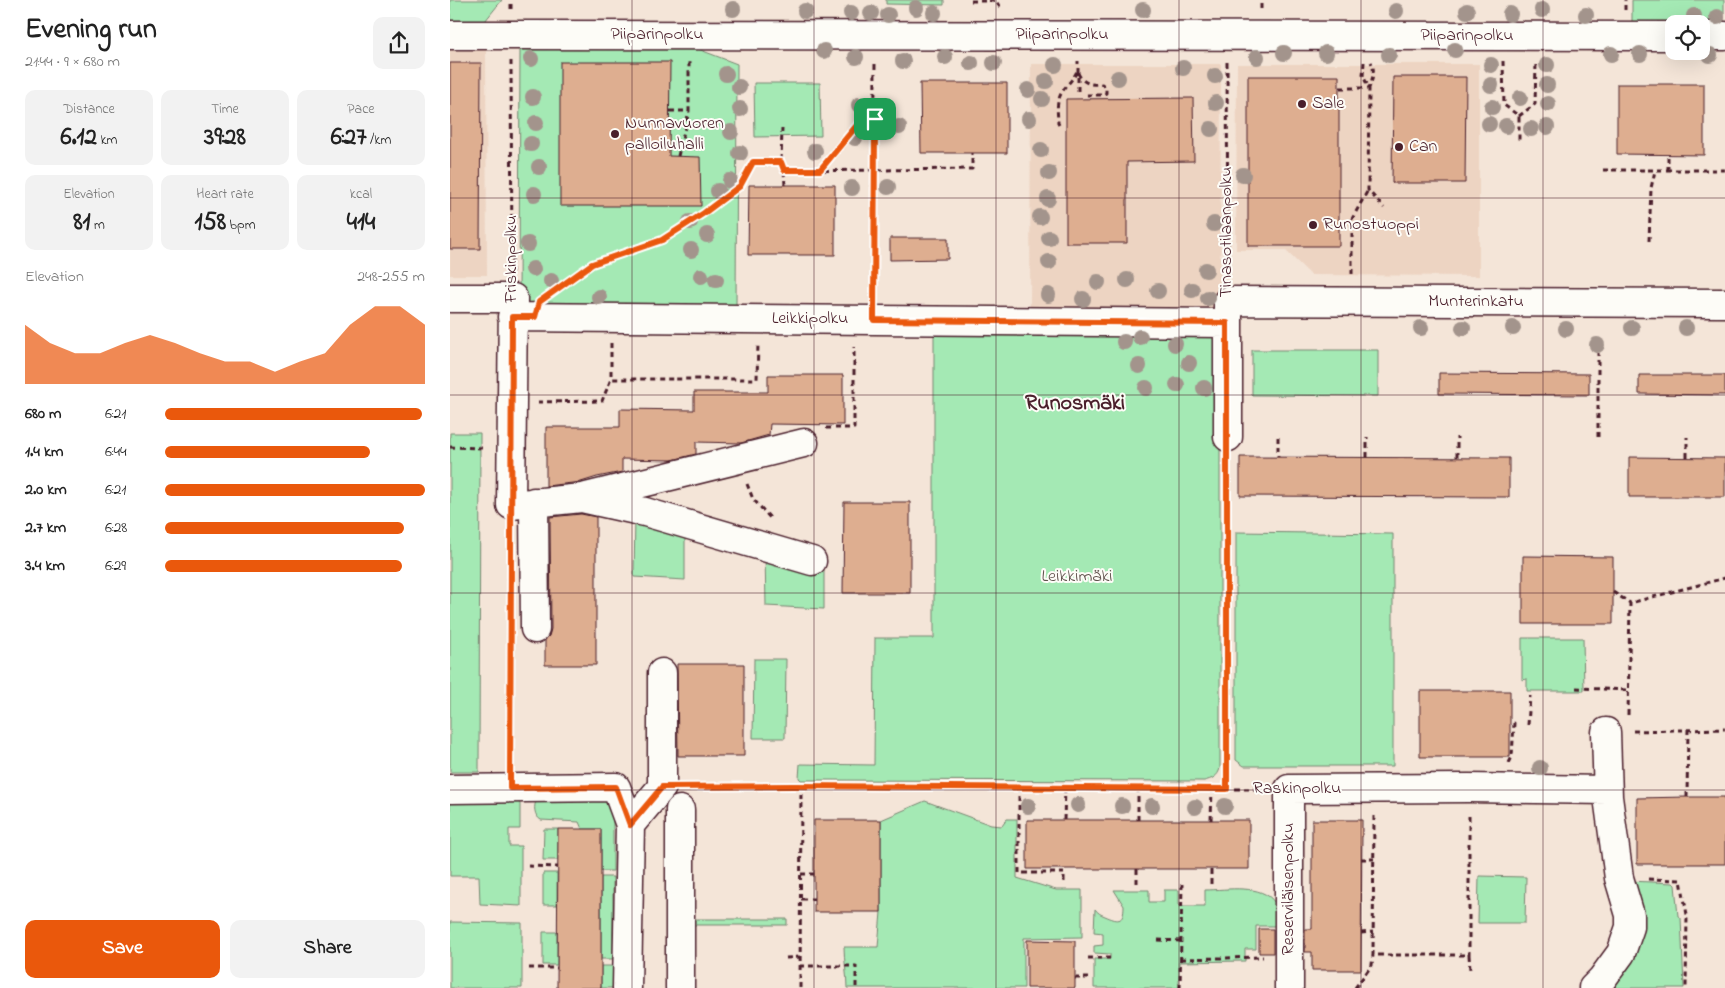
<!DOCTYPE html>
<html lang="en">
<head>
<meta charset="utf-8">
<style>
	:root { --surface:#fff; --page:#f2f2f2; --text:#222; --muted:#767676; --accent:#ea580c }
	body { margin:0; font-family:"Indie Flower",sans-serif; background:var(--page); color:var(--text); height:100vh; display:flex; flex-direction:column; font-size:19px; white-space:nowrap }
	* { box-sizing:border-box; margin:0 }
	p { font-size:16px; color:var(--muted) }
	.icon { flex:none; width:28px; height:28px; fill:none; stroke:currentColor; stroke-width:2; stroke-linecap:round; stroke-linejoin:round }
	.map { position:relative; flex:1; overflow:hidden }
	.drawer { display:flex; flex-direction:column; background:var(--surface); width:450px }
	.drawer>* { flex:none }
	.fabs { position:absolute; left:1215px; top:15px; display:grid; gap:10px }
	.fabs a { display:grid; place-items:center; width:45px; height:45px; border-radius:10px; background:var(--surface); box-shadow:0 5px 20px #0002; font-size:25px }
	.pin { position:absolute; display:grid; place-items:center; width:42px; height:42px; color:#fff; margin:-21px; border-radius:10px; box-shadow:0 2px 8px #0006 }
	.round { display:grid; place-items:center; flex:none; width:52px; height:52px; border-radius:10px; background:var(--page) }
	.head { display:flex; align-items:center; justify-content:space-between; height:85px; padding:0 25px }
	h1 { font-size:28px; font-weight:800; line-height:38px }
	.figures { display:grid; grid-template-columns:repeat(3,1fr); gap:8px; height:85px; padding:5px 25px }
	.figures div { display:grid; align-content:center; border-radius:10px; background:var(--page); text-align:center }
	.figures b { font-size:25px; font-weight:800 }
	.figures small { font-size:14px; font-weight:400 }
	.figures p { font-size:14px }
	.chart { height:140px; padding:10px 25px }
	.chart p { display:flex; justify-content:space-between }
	.chart svg { width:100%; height:90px; margin-top:5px; fill:var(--accent); opacity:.7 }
	.button { display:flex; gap:10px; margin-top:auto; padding:10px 25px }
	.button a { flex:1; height:58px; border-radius:10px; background:var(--accent); color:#fff; font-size:20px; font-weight:800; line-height:58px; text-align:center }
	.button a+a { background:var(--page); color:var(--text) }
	ul { padding:0 25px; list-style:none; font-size:16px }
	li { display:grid; grid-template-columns:80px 60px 1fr; align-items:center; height:38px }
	li i { height:12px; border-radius:6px; background:var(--accent) }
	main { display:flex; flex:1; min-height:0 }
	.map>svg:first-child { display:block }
	.built { fill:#edd4c2 }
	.green { fill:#a4e9b4; stroke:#778470 }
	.building { fill:#deae90; stroke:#4a1f2b }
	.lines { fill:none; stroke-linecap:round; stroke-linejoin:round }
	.minor-casing { stroke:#4a1f2b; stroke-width:31 }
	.path { stroke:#4a1f2b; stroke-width:3; stroke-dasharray:5 4; stroke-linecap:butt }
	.minor { stroke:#fdfcf7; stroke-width:28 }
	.tree { fill:#a3948c }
	.route-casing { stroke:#fff; stroke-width:10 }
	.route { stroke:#ea580c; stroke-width:6 }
	.grid { fill:none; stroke:#4a1f2b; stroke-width:1; stroke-opacity:0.55 }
	.poi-dot { fill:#4a1f2b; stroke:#fdfcf7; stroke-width:2 }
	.labels { text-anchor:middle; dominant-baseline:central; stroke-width:4; stroke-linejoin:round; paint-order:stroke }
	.street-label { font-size:18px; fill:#4a1f2b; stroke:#fdfcf7 }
	.poi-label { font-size:18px; fill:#4a1f2b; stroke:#fdfcf7; text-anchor:start }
	.park-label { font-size:18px; fill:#60524d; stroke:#fdfcf7 }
	.district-label { font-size:22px; font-weight:bold; fill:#4a1f2b; stroke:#fdfcf7 }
</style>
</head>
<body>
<main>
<section class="drawer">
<div class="head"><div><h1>Evening run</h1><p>21:44 · 9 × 680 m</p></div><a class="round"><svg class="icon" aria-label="share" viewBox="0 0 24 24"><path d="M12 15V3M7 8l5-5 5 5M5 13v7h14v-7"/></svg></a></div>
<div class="figures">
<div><p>Distance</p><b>6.12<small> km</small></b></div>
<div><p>Time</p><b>39:28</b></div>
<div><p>Pace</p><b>6:27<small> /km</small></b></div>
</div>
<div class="figures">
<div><p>Elevation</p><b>81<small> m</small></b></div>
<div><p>Heart rate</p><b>158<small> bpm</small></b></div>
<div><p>kcal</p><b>414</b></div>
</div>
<div class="chart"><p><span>Elevation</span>248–255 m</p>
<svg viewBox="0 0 160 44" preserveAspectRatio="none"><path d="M0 44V15L10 24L20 29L30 29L40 24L50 20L60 24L70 29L80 33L90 33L100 38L110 33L120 29L130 15L140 6L150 6L160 15V44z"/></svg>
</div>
<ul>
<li><b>680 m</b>6:21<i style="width:99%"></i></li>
<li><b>1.4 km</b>6:44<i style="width:79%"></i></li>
<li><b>2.0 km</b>6:21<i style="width:100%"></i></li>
<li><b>2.7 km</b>6:28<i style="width:92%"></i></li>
<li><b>3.4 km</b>6:29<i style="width:91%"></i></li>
</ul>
<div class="button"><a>Save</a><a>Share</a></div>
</section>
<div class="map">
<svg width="1275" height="988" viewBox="0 0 1275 988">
	<rect width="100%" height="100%" fill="#f4e5d8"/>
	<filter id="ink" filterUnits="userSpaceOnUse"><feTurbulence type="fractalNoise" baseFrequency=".02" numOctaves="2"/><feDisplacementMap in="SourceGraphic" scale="10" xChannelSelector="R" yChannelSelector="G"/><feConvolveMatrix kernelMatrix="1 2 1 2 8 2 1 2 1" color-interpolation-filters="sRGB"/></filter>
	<g filter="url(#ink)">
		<!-- built -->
		<path class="built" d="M 0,46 L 36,46 L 37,275 L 0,275 Z
			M 581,64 L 771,64 L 770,303 L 765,310 L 580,311 Z
			M 787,64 L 1029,64 L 1029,276 L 861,275 L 835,250 L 786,250 Z"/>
		<!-- green -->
		<path class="green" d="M 0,0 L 52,0 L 35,21 L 0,21 Z
			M 436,0 L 494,0 L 494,5 L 436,4 Z
			M 1182,0 L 1274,0 L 1274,23 L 1182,23 Z
			M 240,46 L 287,64 L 286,310 L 76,310 L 69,302 L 70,51 L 72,48 Z
			M 304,83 L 370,83 L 371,136 L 305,137 Z
			M 484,327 L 770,335 L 770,768 C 768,777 762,779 754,781 L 351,780 L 349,778 L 350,764 L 424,765 L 425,638 L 484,638 Z
			M 802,350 L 928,350 L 928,396 L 802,395 Z
			M 0,433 L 30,433 L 29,772 L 0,772 Z
			M 185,518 L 235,529 L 235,580 L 184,577 Z
			M 786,532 L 943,534 L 943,766 L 794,766 L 786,760 Z
			M 315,554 L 374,570 L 374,609 L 316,606 Z
			M 1072,638 L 1133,638 L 1134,691 L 1077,691 L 1077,679 L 1072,680 Z
			M 304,659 L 336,659 L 335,738 L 303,738 Z
			M 0,796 L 68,800 L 70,804 L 70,829 L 59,829 L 59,846 L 71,846 L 71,906 L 30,904 L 29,876 L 0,876 Z
			M 163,796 L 163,871 L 151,871 L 151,829 L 132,829 L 129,822 L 91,820 C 84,816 83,806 87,799 Z
			M 475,801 L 541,825 L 552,826 L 557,819 L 567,819 L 567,878 L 606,890 L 632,890 L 632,937 L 574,938 L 574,988 L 397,988 C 397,974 394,961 394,947 L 428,947 L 431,912 L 431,820 Z
			M 94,829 L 108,829 L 108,860 L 93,860 Z
			M 93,873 L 107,873 L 107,905 L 93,905 Z
			M 1029,876 L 1076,877 L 1075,923 L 1028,923 Z
			M 151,877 L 163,877 L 163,959 L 151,959 Z
			M 1179,881 L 1223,883 L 1225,885 L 1228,916 L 1231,918 L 1234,988 L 1155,988 Z
			M 664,890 L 699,890 L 699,902 L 714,902 L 714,890 L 729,890 L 729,906 L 755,906 L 755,890 C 777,890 812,883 825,903 C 829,908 829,919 830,926 L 806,926 L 806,949 L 795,949 L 795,961 L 729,962 L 729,988 L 644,988 L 644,959 L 660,959 L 660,954 L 644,953 L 644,946 L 653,945 L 653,933 L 644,932 L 645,909 C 648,913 650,914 655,916 C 667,921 674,924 674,906 Z
			M 241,919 L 337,919 L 337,925 L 241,925 Z
			M 0,922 L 72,923 L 72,988 L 0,988 Z
			M 93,932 L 107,932 L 107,965 L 93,965 Z
			M 151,966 L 163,966 L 163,988 L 151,988 Z"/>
		<!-- building -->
		<path class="building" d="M 110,62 L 220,62 L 219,156 L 250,157 L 251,206 L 110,206 Z
			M 0,63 L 31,63 L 30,249 L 0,249 Z
			M 798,76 L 889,76 L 889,246 L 798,246 Z
			M 943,77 L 1016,77 L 1015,183 L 942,183 Z
			M 470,83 L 557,83 L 557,153 L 471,153 Z
			M 1167,84 L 1254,84 L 1254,155 L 1167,154 Z
			M 743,98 L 744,161 L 677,162 L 677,243 L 616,243 L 616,99 Z
			M 299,185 L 385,185 L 385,255 L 298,255 Z
			M 440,238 L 498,238 L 498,259 L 440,260 Z
			M 989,373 L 1139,374 L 1139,395 L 989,394 Z
			M 318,375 L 393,375 L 393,425 L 320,424 L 319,435 L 291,443 L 246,442 L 246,454 L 222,460 L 172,459 L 172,472 L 147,477 L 131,482 L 96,486 L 96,427 L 170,427 L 170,409 L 244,410 L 244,392 L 318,392 Z
			M 1189,375 L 1275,375 L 1275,395 L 1189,394 Z
			M 790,457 L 1059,458 L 1059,497 L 790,496 Z
			M 1179,457 L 1275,458 L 1275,497 L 1179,497 Z
			M 394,502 L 460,502 L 460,593 L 393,593 Z
			M 131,514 L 146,517 L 146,665 L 95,665 L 95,640 L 99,636 L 101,629 L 100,517 Z
			M 1073,556 L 1163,557 L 1163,624 L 1073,624 Z
			M 227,664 L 294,664 L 294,756 L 228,756 Z
			M 970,691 L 1060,691 L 1060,757 L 970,757 Z
			M 1237,797 L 1275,797 L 1275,864 L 1187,864 L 1187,798 Z
			M 364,820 L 431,820 L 431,912 L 364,912 Z
			M 577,820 L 799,820 L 799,869 L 577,869 Z
			M 862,820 L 912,820 L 911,970 L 862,970 L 862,952 L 855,952 L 855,929 L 862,929 Z
			M 108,829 L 151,829 L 151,988 L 107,988 Z
			M 809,929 L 823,929 L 823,953 L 809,953 Z
			M 577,940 L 625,941 L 625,988 L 577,988 Z"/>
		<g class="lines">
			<defs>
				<path id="minor" d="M 0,35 L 1224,36
					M 1251,36 L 1275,36
					M 0,298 L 63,298 L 61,505 L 132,498 L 195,512 L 362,561
					M 62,317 L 777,323
					M 778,437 L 778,301 L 1275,303
					M 136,497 L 354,443
					M 84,502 L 85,629
					M 0,789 L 166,787 L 180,825 L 177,988
					M 180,825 L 212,787 L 212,673
					M 230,988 L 230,810
					M 839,988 L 839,789 L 1019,788 L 1157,790
					M 1143,988 L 1152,979 L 1171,953 L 1180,927 L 1180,915 L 1169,878 L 1158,797 L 1156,732"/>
			</defs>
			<!-- minor casing -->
			<use href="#minor" class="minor-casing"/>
			<!-- path -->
			<path class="path" d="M 521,1 L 546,1 L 551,9
				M 61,9 L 61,0
				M 811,9 L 811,0
				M 1175,10 L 1175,0
				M 61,61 L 62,272
				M 1053,61 L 1054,105 L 1069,116 L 1069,141
				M 777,62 L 778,273
				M 914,62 L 913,76 L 919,88 L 918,190 L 934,208
				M 628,73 C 633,84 641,85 652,84 L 656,88 L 656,93 L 653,95 L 636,95
				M 890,88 L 919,88 C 922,80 926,71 921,62
				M 628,91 L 628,61
				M 220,111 L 239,111
				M 1069,116 L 1085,104 L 1086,63
				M 609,125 L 608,123 C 608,116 606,106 609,99 C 612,87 625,80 628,68
				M 332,128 L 331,162 L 334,171
				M 228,156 L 239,111 L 239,61
				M 371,170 L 413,118 L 425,119
				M 1153,170 L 1275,170
				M 1218,171 L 1218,154
				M 335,185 L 334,171 L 522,169 L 522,153
				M 1199,241 L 1201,188 L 1205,171
				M 902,274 L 902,219 L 918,190
				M 105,290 L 142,264 L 212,240 L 254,213 L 290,187 L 303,162 L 331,162
				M 424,294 L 425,61
				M 161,343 L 161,379
				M 88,402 L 152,401 L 161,379 L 307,379 L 308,344
				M 376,428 L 404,428 L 404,347
				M 828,437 L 828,457
				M 1148,437 L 1148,353
				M 0,447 L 35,448
				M 917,457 L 917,437
				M 1007,457 L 1007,437
				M 1237,457 L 1237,437
				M 297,484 L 303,499 L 322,520
				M 1163,592 L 1180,603
				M 1126,688 L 1179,690
				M 1178,715 L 1180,603 L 1275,578
				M 1078,725 L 1080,696
				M 1183,731 L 1275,729
				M 60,762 L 61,641
				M 1059,763 L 1062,757 L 1064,723 L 1060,723
				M 245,787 L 811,789
				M 569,787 L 569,873 L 614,873 L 614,883
				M 777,789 L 778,462
				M 1237,797 L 1238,729
				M 924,816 L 923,955 L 1019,955 L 1019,813
				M 614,820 L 615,788
				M 688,820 L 688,788
				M 761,820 L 762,789
				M 911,859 L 924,859
				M 78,866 L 108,867
				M 351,874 L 364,874
				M 1198,879 L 1231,880 L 1237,915 L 1236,988
				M 687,883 L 687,869
				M 761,884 L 761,869
				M 351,899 L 364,899
				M 911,933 L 923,932
				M 708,940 L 731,941
				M 1019,955 L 1020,970
				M 336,958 L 350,957
				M 638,958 L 660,958
				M 731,959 L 813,957
				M 350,966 L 406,966 L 406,988
				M 79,968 L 107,968
				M 625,978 L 638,978
				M 350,988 L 351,786
				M 730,988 L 732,883
				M 905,988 L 922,965 L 923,955"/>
			<!-- minor -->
			<use href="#minor" class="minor"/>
		</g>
		<!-- trees -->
		<g class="tree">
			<circle cx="466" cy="8" r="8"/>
			<circle cx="283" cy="9" r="8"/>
			<circle cx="693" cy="10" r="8"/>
			<circle cx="1092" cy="10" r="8"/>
			<circle cx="355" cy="11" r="8"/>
			<circle cx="946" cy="11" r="8"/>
			<circle cx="1017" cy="11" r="8"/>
			<circle cx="401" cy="13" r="8"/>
			<circle cx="421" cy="13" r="8"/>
			<circle cx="484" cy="13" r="8"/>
			<circle cx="1060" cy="14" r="8"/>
			<circle cx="438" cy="15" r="8"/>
			<circle cx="1136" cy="15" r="8"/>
			<circle cx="1244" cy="16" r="8"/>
			<circle cx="1267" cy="17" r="8"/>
			<circle cx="1005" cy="50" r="8"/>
			<circle cx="374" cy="51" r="8"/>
			<circle cx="834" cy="53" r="8"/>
			<circle cx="876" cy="53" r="8"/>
			<circle cx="1161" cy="54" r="8"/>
			<circle cx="1190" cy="54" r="8"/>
			<circle cx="939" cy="55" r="8"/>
			<circle cx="1260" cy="55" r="8"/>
			<circle cx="406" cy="57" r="8"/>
			<circle cx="495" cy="57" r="8"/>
			<circle cx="807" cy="57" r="8"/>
			<circle cx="81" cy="59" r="8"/>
			<circle cx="453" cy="61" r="8"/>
			<circle cx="521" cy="63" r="8"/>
			<circle cx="544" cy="63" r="8"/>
			<circle cx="605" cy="65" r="8"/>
			<circle cx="1041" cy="65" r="8"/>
			<circle cx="1097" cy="65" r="8"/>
			<circle cx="733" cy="68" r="8"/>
			<circle cx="276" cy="74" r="8"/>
			<circle cx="765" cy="76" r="8"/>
			<circle cx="668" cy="78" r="8"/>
			<circle cx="596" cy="81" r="8"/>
			<circle cx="1041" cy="85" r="8"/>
			<circle cx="1097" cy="85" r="8"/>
			<circle cx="289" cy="87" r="8"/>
			<circle cx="578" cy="90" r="8"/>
			<circle cx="83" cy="97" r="8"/>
			<circle cx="1070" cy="98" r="8"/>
			<circle cx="592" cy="99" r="8"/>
			<circle cx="766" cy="103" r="8"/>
			<circle cx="1098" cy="104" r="8"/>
			<circle cx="409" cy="105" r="8"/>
			<circle cx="1042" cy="107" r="8"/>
			<circle cx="290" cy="109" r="8"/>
			<circle cx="437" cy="110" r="8"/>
			<circle cx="579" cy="119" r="8"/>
			<circle cx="86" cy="123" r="8"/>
			<circle cx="1039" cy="124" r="8"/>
			<circle cx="1056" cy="126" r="8"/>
			<circle cx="449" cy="127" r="8"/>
			<circle cx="1097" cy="127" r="8"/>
			<circle cx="761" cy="129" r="8"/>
			<circle cx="1081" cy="129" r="8"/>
			<circle cx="281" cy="132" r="8"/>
			<circle cx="405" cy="138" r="8"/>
			<circle cx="81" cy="144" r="8"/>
			<circle cx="591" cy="150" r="8"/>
			<circle cx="365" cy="151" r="8"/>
			<circle cx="290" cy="153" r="8"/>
			<circle cx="89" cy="167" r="8"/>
			<circle cx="599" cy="173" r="8"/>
			<circle cx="793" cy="175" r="8"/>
			<circle cx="280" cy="181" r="8"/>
			<circle cx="438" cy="187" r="8"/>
			<circle cx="402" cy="188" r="8"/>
			<circle cx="268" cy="191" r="8"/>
			<circle cx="84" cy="194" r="8"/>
			<circle cx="598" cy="199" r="8"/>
			<circle cx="590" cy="217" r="8"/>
			<circle cx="240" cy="222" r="8"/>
			<circle cx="764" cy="224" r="8"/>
			<circle cx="257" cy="235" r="8"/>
			<circle cx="599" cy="238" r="8"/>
			<circle cx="78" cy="244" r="8"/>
			<circle cx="241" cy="250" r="8"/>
			<circle cx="599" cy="262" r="8"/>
			<circle cx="83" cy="269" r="8"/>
			<circle cx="756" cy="270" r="8"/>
			<circle cx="251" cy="276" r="8"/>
			<circle cx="266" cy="280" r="8"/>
			<circle cx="677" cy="280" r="8"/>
			<circle cx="101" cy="281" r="8"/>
			<circle cx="648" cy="282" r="8"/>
			<circle cx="742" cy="290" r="8"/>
			<circle cx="708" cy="291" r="8"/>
			<circle cx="598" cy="295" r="8"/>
			<circle cx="149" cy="297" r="8"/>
			<circle cx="758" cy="298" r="8"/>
			<circle cx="633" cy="299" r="8"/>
			<circle cx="971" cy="328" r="8"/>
			<circle cx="1013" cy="328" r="8"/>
			<circle cx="1063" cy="328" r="8"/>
			<circle cx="1182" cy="328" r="8"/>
			<circle cx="1236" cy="328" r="8"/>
			<circle cx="1116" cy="329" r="8"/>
			<circle cx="690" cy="337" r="8"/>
			<circle cx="674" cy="342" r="8"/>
			<circle cx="725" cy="344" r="8"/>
			<circle cx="1147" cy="345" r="8"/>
			<circle cx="739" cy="363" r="8"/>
			<circle cx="689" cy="366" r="8"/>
			<circle cx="727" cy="385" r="8"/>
			<circle cx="696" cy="388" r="8"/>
			<circle cx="754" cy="388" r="8"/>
			<circle cx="1090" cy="768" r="8"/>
			<circle cx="628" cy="805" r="8"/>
			<circle cx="578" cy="806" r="8"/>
			<circle cx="672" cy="806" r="8"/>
			<circle cx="702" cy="806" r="8"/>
			<circle cx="775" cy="806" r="8"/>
			<circle cx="745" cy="807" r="8"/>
		</g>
	</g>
	<g class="lines" filter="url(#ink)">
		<defs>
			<path id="route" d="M 413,118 L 425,119 L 424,320 L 777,323 L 777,789 L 344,786 L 212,787 L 180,825 L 166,787 L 60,788 L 62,317 L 85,317 L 89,302 L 142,264 L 212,240 L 254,213 L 290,186 L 303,162 L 331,162 L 334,170 L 370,170 Z"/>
		</defs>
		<!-- route casing -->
		<use href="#route" class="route-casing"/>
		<!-- route -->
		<use href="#route" class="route"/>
	</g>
	<!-- grid -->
	<path class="grid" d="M 182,0 L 182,988M 364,0 L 364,988M 546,0 L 546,988M 729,0 L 729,988M 911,0 L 911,988M 1093,0 L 1093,988M 0,198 L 1275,198M 0,395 L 1275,395M 0,593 L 1275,593M 0,790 L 1275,790"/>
	<!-- markers -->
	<g class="poi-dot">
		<circle cx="852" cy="104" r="5"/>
		<circle cx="165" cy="134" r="5"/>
		<circle cx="949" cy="147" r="5"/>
		<circle cx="863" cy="225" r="5"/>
	</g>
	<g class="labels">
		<!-- street labels -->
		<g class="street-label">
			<text x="207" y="35">Piiparinpolku</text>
			<text x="612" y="35">Piiparinpolku</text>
			<text x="1017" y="36">Piiparinpolku</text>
			<text transform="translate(777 232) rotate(-90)">Tinasotilaanpolku</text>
			<text transform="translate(62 259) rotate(-90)">Friskinpolku</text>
			<text x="1026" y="302">Munterinkatu</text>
			<text x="360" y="319">Leikkipolku</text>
			<text x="847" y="789">Raskinpolku</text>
			<text transform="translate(839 889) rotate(-90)">Reserviläisenpolku</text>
		</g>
		<!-- poi labels -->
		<g class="poi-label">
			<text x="862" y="104">Sale</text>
			<text x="175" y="124">Nunnavuoren<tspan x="175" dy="21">palloiluhalli</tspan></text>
			<text x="959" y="147">Can</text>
			<text x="873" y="225">Runostuoppi</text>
		</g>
		<!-- park labels -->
		<g class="park-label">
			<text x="627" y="577">Leikkimäki</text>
		</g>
		<!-- district labels -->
		<g class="district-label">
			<text x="625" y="404">Runosmäki</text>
		</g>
	</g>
</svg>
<div class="fabs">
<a><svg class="icon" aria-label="locate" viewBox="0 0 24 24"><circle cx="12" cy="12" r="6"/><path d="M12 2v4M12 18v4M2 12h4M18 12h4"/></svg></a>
</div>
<div class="pin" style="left:425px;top:119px;background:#1e9e55"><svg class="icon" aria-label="arrive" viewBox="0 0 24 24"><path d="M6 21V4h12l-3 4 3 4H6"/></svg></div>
</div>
</main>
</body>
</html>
